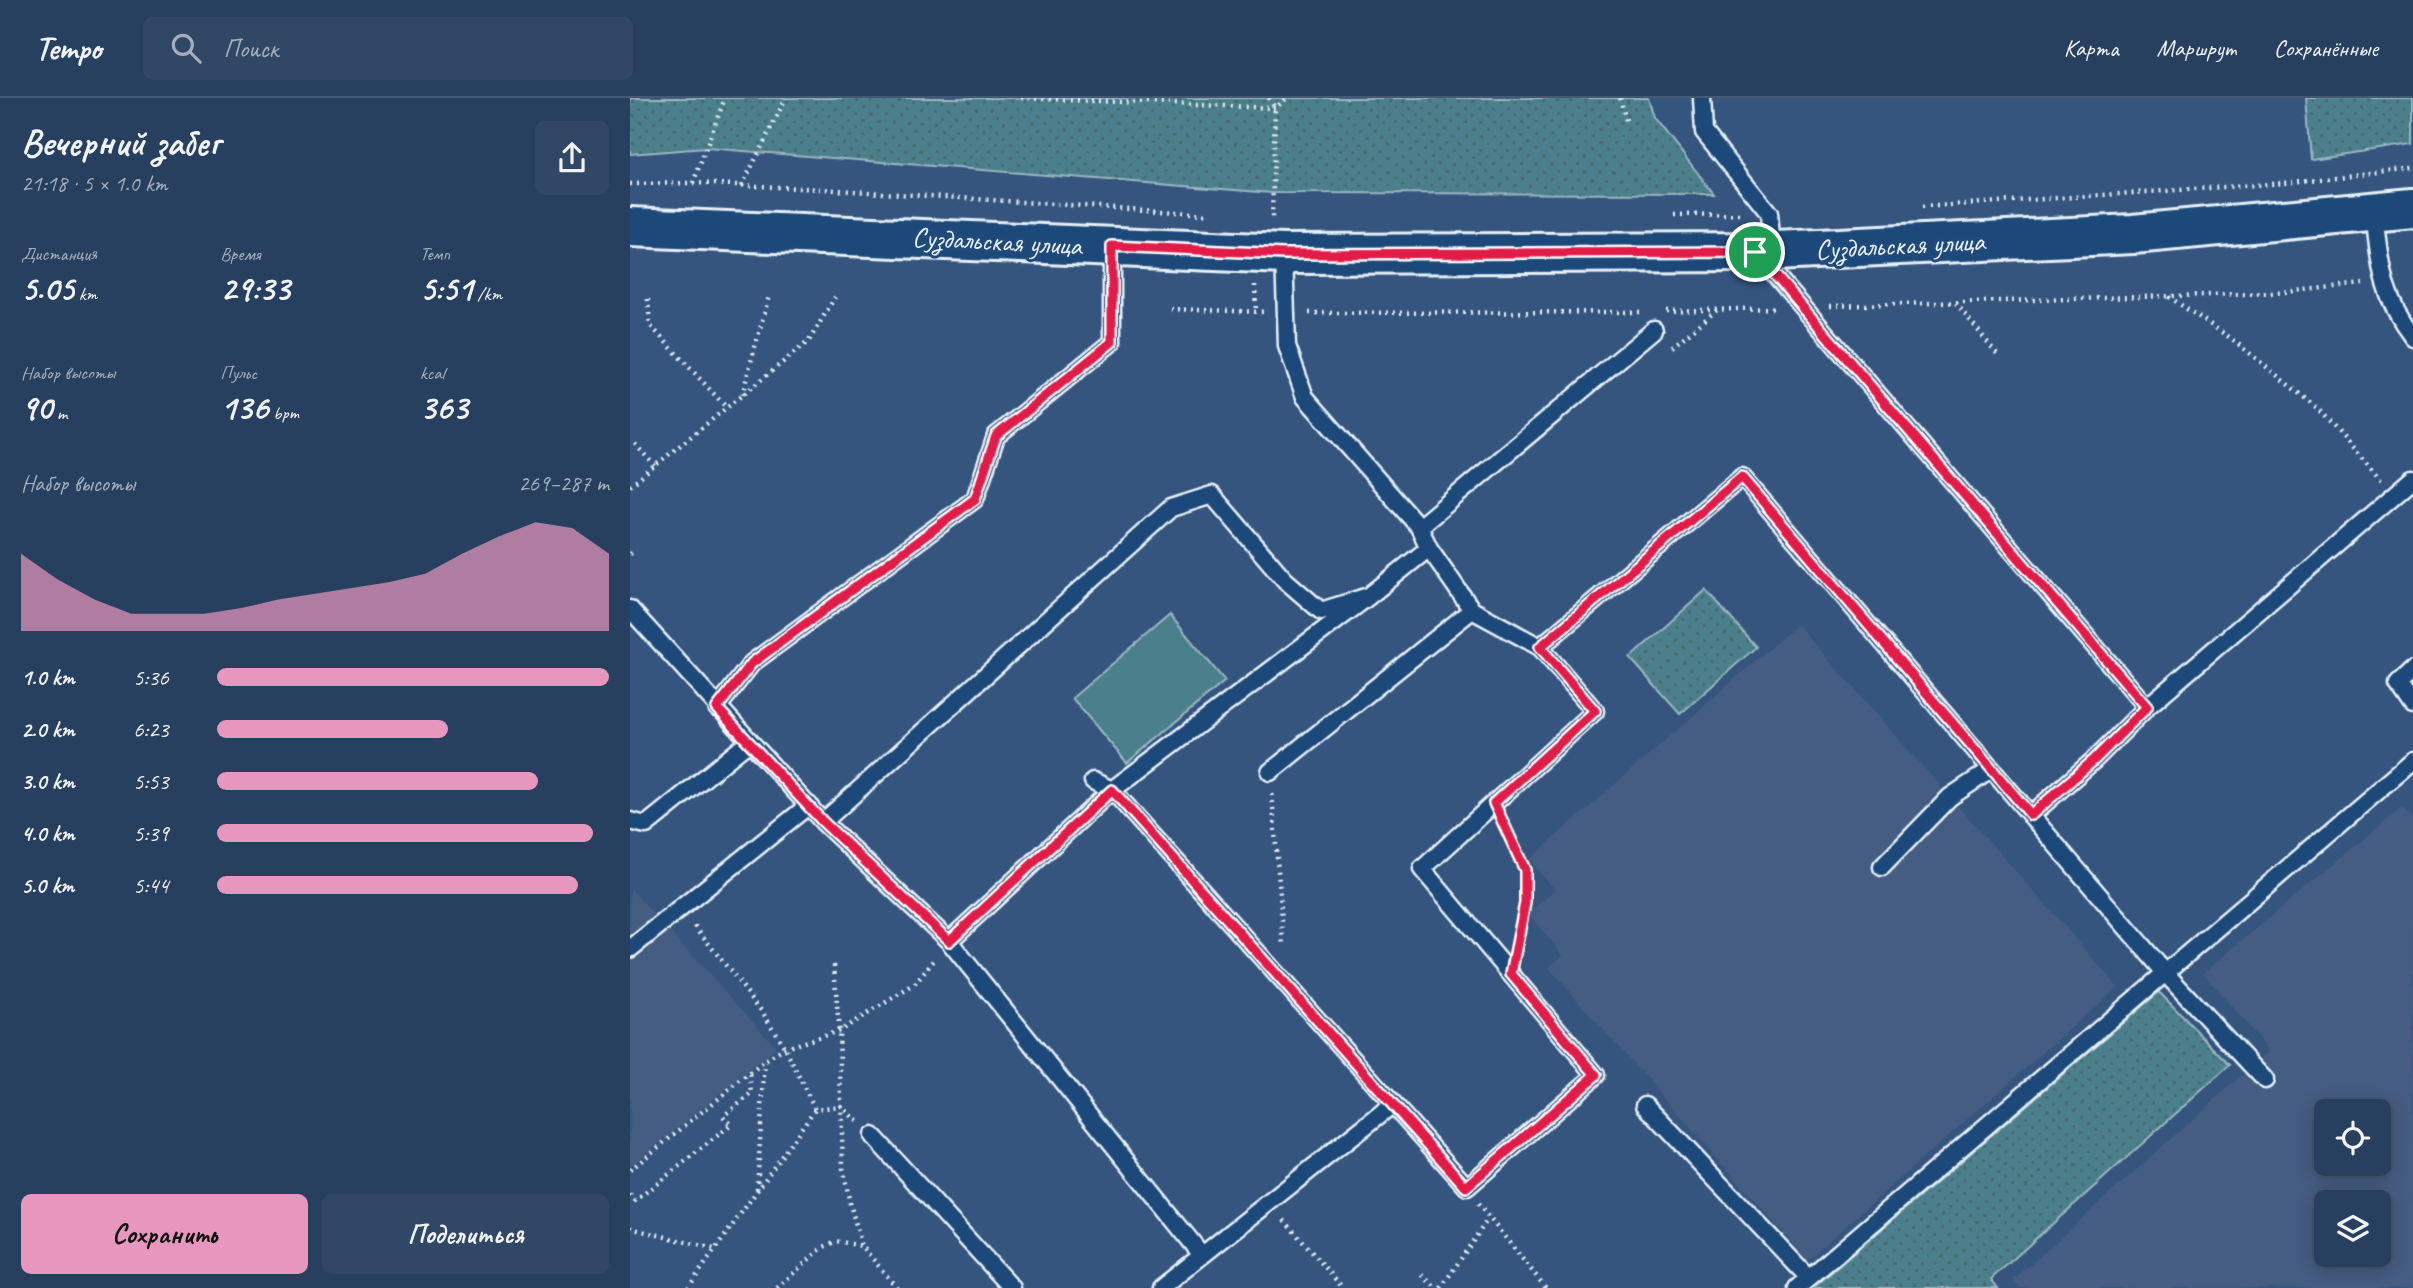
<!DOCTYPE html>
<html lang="ru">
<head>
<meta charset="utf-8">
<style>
	:root { --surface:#28405f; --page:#304765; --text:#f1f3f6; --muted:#a5afbd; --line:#445974; --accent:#e797bd }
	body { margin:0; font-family:Caveat,sans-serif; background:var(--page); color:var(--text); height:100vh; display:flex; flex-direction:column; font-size:26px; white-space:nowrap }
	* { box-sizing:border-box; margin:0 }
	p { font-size:23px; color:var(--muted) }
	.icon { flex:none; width:38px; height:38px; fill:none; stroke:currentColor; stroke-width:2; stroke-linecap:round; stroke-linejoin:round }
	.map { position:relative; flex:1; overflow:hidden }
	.panel { display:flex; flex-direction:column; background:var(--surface); width:630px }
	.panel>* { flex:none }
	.tools { position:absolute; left:1684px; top:1001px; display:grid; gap:14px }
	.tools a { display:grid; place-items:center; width:77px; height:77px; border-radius:10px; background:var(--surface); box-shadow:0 4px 18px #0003,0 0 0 2px var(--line); font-size:35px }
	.pin { position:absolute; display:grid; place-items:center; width:60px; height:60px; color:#fff; margin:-30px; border:4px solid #fff; border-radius:50%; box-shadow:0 2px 7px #0007 }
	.round { display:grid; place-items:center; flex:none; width:74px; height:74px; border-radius:10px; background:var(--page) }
	.head { display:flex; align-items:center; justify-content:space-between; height:119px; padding:0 21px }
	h1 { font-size:38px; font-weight:700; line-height:52px }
	.figures { display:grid; grid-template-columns:repeat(3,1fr); gap:10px; height:119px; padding:7px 21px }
	.figures div { display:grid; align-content:center }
	.figures b { font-size:35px; font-weight:700 }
	.figures small { font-size:19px; font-weight:400 }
	.figures p { font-size:19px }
	.chart { height:196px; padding:14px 21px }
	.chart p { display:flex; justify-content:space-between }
	.chart svg { width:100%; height:126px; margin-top:7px; fill:var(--accent); opacity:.7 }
	.cta { display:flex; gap:14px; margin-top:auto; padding:14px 21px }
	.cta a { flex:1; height:80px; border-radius:10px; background:var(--accent); color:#111; font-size:28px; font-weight:700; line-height:80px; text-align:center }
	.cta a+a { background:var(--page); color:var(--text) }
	ul { padding:0 21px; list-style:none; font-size:23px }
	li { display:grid; grid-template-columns:112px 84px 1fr; align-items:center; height:52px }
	li i { height:18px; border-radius:9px; background:var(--accent) }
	header { display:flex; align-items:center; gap:42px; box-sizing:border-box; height:98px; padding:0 35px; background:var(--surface); border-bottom:2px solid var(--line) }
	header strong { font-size:33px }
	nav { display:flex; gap:38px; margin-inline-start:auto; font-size:24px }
	.search { width:490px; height:63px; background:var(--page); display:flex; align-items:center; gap:18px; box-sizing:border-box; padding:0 24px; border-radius:10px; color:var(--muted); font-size:26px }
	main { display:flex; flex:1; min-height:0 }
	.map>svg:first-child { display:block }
	.built { fill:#445d82; fill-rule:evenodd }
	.green { fill:url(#green-dots); stroke:#9ab8c2; stroke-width:2 }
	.pitch { fill:#4c7f8b; stroke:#9ab8c2; stroke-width:2 }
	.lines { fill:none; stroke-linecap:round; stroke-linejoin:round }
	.service-casing { stroke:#e8f1f8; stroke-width:21 }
	.tertiary-casing { stroke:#e8f1f8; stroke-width:44 }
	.path { stroke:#e8f1f8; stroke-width:4.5; stroke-dasharray:2 5; stroke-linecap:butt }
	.service { stroke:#1f4a7a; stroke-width:16 }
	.tertiary { stroke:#1f4a7a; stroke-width:38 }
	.route-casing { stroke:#fff; stroke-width:14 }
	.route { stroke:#e11d48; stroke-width:9 }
	.labels { text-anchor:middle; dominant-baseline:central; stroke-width:6; stroke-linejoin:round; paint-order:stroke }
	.street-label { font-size:28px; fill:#e8f1f8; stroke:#1f4a7a }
</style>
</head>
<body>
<header>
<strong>Tempo</strong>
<div class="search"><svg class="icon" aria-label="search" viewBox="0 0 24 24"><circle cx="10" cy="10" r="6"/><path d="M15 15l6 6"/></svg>Поиск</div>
<nav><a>Карта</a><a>Маршрут</a><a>Сохранённые</a></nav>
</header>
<main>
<section class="panel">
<div class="head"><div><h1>Вечерний забег</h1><p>21:18 · 5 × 1.0 km</p></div><a class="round"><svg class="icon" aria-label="share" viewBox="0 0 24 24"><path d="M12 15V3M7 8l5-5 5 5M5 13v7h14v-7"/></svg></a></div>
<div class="figures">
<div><p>Дистанция</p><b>5.05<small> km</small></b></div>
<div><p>Время</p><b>29:33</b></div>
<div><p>Темп</p><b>5:51<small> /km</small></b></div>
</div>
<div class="figures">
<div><p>Набор высоты</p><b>90<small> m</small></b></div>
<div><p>Пульс</p><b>136<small> bpm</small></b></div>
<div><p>kcal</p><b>363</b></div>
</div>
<div class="chart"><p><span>Набор высоты</span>269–287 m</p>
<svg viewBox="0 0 160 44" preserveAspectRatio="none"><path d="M0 44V17L10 26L20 33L30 38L40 38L50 38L60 36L70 33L80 31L90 29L100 27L110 24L120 17L130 11L140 6L150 8L160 17V44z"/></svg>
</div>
<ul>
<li><b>1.0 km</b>5:36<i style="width:100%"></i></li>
<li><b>2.0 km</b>6:23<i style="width:59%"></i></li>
<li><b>3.0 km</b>5:53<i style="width:82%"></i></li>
<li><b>4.0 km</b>5:39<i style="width:96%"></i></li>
<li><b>5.0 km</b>5:44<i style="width:92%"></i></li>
</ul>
<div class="cta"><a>Сохранить</a><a>Поделиться</a></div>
</section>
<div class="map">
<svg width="1783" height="1190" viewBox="0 0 1783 1190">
	<defs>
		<pattern id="green-dots" width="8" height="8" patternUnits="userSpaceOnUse" patternTransform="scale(1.75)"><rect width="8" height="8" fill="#4c7f8b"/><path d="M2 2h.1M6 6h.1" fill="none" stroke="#49666e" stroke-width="1.8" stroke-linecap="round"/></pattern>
	</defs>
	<rect width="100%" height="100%" fill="#35557f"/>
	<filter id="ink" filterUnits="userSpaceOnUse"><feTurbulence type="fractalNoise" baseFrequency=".0143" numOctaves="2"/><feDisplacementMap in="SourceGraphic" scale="14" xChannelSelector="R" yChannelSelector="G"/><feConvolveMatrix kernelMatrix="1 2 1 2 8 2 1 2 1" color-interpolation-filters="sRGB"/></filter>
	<g filter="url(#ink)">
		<!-- built -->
		<path class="built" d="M 1167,526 L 1488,889 L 1177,1162 L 919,870 L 933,857 L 898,816 L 925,792 L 899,762 Z
			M 1772,710 L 1783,722 L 1783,1190 L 1390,1190 L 1383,1182 L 1639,953 L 1573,875 ZM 1696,1013 L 1748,1013 L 1748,1066 L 1696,1066 ZM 1696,1104 L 1748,1104 L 1748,1157 L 1696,1157 Z
			M 0,790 L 147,950 L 0,1068 Z"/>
		<!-- green -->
		<path class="green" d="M 0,0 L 1019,0 L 1025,20 L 1084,96 L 642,95 L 76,50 L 0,56 Z
			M 1676,0 L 1783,0 L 1783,46 L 1681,61 Z
			M 1076,492 L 1126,549 L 1050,616 L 1000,560 Z
			M 1529,894 L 1600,967 L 1361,1181 L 1368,1190 L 1183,1190 Z"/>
		<!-- pitch -->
		<path class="pitch" d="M 540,517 L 595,583 L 497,665 L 442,600 Z"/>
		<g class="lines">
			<defs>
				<path id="service" d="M 1072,0 L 1074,34 L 1139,115 L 1142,153
					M 1744,114 C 1750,166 1750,196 1783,239
					M 654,156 L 657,248 L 675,299 L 789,429 L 799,450
					M 1128,157 L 1517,609
					M 789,429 L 1024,232
					M 0,511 L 193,724 L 541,410 L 582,397 L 655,482 L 691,513 L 739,498 L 799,450 L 842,512 L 910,549 L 965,613 L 792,771 L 966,977 L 837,1089 L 482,692 L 739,498
					M 910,549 L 1112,379 L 1537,877 L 1635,982
					M 1783,572 L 1768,586 L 1783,608
					M 87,610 L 122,565 L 345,401 L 366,338 L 482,244 L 482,148
					M 640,674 L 842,512
					M 1401,717 L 1464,662 L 1517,609 L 1783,381
					M 0,723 L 16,727 L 119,644
					M 193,724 L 319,843 L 572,1157
					M 1252,769 L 1320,699 L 1362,671
					M 319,843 L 482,692 L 463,683
					M 0,851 L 179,707
					M 1015,1007 L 1179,1180
					M 243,1038 L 382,1190
					M 531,1190 L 763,1006
					M 1167,1190 L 1783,663"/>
				<path id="tertiary" d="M 0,129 L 654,156 L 1125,154 L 1503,136 L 1783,110"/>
			</defs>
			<!-- service casing -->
			<use href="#service" class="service-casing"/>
			<!-- tertiary casing -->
			<use href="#tertiary" class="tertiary-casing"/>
			<!-- path -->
			<path class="path" d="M 391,0 L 645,10 L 657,0
				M 639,0 L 645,10 L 642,120
				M 990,0 L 997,26
				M 63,85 L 95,0
				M 0,86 L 63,85 L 191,91 L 577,116
				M 112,88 L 156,0
				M 1292,109 L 1655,85 L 1783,70
				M 1044,117 L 1112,116
				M 625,187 L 626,214
				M 1539,199 L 1602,241 L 1687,310 L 1751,382
				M 18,201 L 20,227 L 97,310
				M 1326,205 L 1368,257
				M 1200,208 L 1645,195 L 1733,186
				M 540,211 L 635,214
				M 1036,213 L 1143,210
				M 679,215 L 1010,214
				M 1042,249 L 1087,212
				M 112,297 L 139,198
				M 5,346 L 25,368
				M 0,388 L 179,243 L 205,199
				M 0,456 L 3,454
				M 642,696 L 654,848
				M 874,726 L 895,772 L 895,805 L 887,848
				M 65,828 L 133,915 L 155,950 L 185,1011
				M 204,867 L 209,933 L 213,1070 L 220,1106 L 232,1148 L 267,1190
				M 0,1072 L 135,963 L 155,950 L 209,933 L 284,887 L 306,860
				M 127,1091 L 135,964
				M 0,1097 L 5,1103 L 101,1027 L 93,1018 L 122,996 L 120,975
				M 848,1106 L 916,1190
				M 654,1122 L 713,1190
				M 0,1130 L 84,1151
				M 792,1177 L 806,1190
				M 58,1190 L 185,1011 L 211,1008 L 228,1024
				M 147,1190 L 192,1150 L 206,1143 L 232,1148
				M 811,1190 L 858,1121"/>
			<!-- service -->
			<use href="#service" class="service"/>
			<!-- tertiary -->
			<use href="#tertiary" class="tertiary"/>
		</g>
	</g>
	<g class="lines" filter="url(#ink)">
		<defs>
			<path id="route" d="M 482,148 L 654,156 L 1125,154 L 1517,609 L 1464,662 L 1401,717 L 1112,379 L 910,549 L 965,613 L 864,705 L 895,772 L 895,805 L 881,876 L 966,977 L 836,1089 L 482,692 L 319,843 L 193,724 L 87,610 L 122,565 L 345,401 L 366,338 L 482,244 Z"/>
		</defs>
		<!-- route casing -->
		<use href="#route" class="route-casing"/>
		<!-- route -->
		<use href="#route" class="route"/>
	</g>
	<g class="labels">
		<!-- street labels -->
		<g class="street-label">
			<text transform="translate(367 143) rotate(3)">Суздальская улица</text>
			<text transform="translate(1270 147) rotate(-3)">Суздальская улица</text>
		</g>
	</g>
</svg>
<div class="tools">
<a><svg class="icon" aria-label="locate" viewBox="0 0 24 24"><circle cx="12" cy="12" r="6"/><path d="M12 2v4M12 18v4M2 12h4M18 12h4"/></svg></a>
<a><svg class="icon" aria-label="layers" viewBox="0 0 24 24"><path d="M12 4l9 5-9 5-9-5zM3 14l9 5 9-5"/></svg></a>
</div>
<div class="pin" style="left:1125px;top:154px;background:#1e9e55"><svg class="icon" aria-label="arrive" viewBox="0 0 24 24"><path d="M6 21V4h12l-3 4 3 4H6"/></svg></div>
</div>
</main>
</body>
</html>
